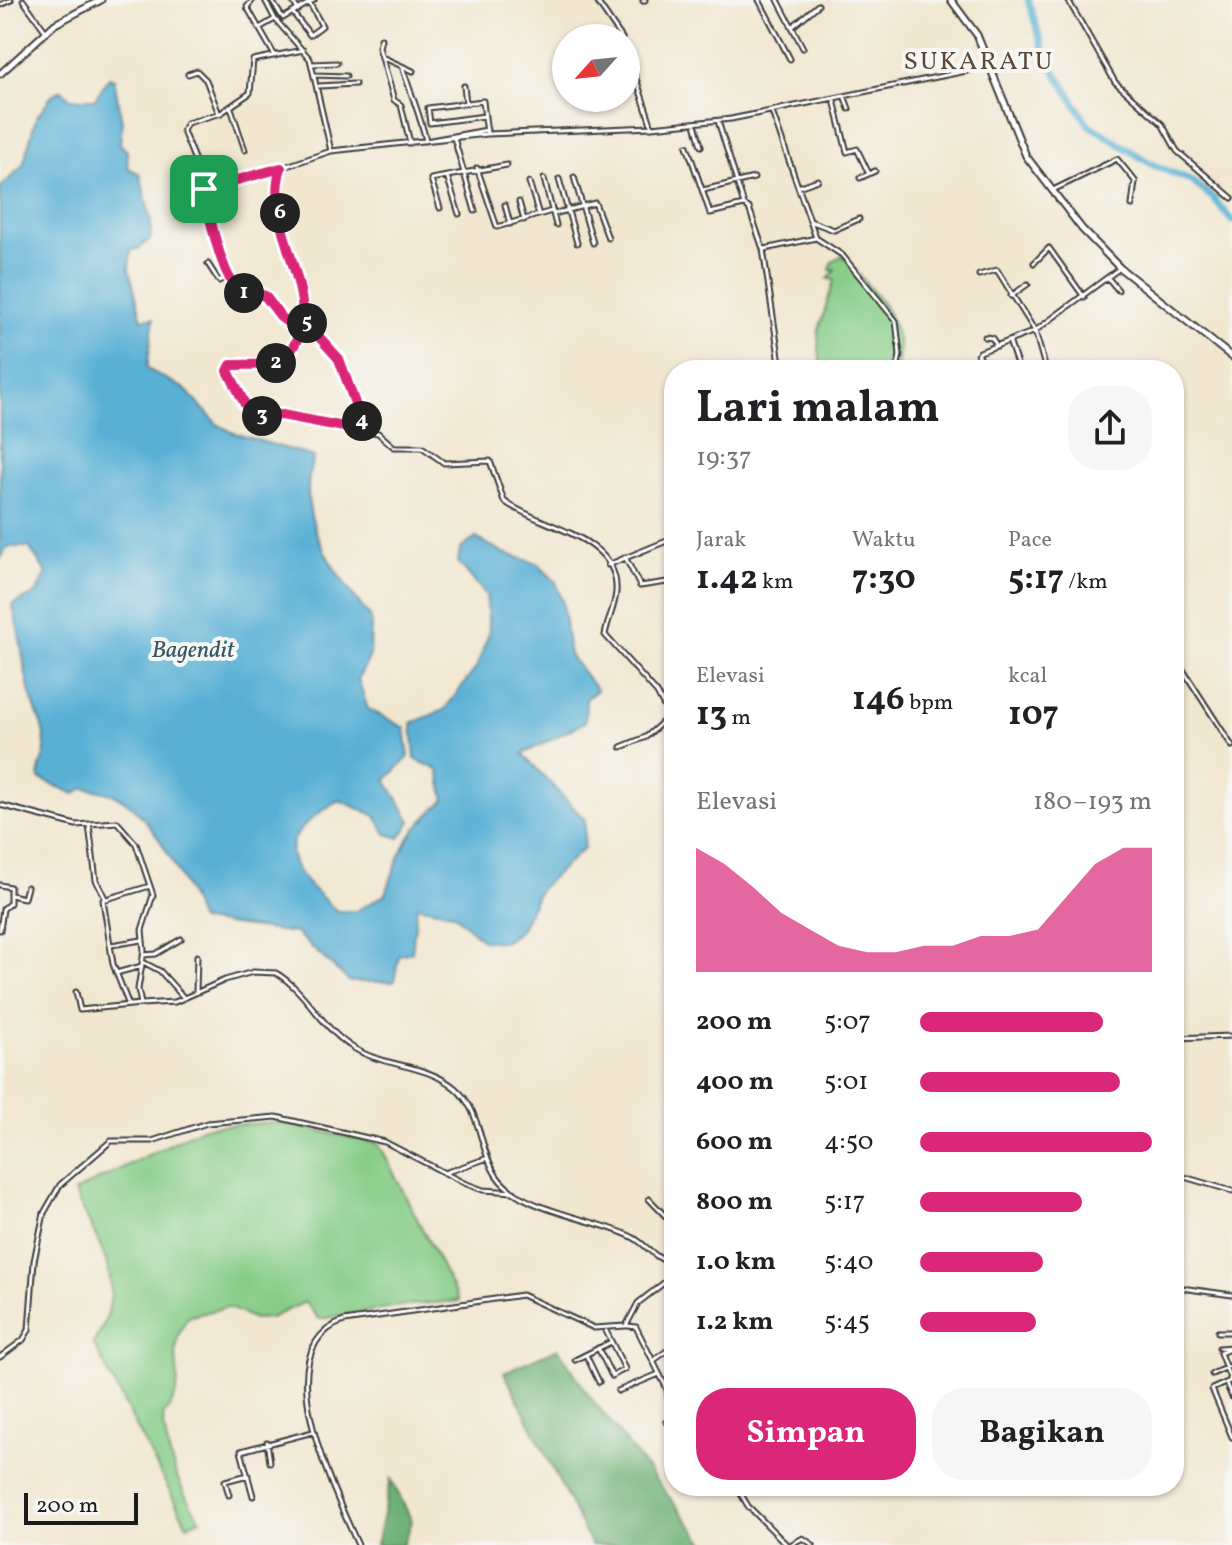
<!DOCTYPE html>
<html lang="id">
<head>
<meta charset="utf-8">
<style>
	:root { --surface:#fff; --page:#f6f6f6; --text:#202124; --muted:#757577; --accent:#db2777 }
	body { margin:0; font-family:Vollkorn,serif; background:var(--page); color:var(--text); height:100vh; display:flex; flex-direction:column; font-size:30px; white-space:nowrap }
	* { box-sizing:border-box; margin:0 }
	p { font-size:26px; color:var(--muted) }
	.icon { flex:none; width:44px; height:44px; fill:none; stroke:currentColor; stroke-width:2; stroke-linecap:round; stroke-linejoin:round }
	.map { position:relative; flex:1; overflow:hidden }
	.drawer { position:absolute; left:664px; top:360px; width:520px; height:1136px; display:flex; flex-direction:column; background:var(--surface); border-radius:32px; box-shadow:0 2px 6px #0004 }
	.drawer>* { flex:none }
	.needle { width:52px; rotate:243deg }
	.tools { position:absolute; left:552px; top:24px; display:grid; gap:16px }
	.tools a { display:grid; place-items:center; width:88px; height:88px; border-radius:50%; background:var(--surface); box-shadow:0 2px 6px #0004; font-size:40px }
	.scale { position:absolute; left:24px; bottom:20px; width:114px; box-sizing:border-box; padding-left:8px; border:4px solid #1c1c1c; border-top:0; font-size:22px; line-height:28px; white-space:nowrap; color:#1c1c1c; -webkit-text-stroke:6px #f6f6f2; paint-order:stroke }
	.pin { position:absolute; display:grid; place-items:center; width:68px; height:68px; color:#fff; margin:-34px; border-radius:16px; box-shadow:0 4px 12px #0006 }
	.km { position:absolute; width:40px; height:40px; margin:-20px; border-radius:50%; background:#222; color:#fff; font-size:22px; line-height:40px; text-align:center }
	.round { display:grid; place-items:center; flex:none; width:84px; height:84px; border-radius:32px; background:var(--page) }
	.overview { display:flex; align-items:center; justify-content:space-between; height:136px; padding:0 32px }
	h1 { font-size:44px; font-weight:700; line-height:60px }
	.figures { display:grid; grid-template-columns:repeat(3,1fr); gap:12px; height:136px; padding:8px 32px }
	.figures div { display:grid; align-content:center }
	.figures b { font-size:34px; font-weight:700 }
	.figures small { font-size:22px; font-weight:400 }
	.figures p { font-size:22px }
	.chart { height:224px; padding:16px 32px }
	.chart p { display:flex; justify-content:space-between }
	.chart svg { width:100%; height:144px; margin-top:8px; fill:var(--accent); opacity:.7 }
	.button { display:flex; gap:16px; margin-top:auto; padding:16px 32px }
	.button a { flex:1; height:92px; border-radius:32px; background:var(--accent); color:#fff; font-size:32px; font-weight:700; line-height:92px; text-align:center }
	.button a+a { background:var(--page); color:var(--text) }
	ul { padding:0 32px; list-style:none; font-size:26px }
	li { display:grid; grid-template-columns:128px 96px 1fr; align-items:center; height:60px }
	li i { height:20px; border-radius:10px; background:var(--accent) }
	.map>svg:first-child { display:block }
	.green { fill:#87cd88; stroke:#527452; stroke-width:2 }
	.forest { fill:#6db074; stroke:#446648; stroke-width:2 }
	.water { fill:#58b0d5; stroke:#3a6678; stroke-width:2 }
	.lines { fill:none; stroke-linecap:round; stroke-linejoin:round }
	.river { stroke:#58b0d5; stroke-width:7 }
	.minor-casing { stroke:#3c3a37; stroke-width:7 }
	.secondary-casing { stroke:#3c3a37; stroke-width:9 }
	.minor { stroke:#fff; stroke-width:3 }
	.secondary { stroke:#fff; stroke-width:5 }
	.route-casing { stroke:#fff; stroke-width:16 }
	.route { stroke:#db2777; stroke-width:10 }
	.labels { text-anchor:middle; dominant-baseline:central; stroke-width:8; stroke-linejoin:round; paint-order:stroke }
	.water-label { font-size:24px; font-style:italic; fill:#345766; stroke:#f6f6f2 }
	.quarter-label { font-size:26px; letter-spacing:2px; fill:#5c4735; stroke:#f6f6f2 }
</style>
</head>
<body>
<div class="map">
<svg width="1232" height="1545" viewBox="0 0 1232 1545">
	<rect width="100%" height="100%" fill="#f6f6f2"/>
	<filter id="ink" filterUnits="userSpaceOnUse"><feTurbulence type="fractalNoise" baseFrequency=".0125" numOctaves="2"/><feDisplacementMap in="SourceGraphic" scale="16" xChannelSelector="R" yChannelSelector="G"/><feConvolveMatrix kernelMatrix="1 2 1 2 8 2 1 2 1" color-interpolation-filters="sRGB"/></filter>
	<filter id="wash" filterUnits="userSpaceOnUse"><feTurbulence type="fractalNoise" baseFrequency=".006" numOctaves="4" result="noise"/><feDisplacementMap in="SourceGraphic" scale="32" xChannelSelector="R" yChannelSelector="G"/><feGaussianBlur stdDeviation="1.8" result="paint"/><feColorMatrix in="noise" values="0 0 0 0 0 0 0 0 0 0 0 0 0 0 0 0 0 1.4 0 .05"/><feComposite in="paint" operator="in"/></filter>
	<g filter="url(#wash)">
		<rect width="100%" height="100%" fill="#f1e7d0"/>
		<!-- green -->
		<path class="green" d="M 842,255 C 871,291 908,320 897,370 L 821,370 L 818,333 L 834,280 L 828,279 L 835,270 L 830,270 L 832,262 Z
			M 278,1122 L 379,1144 L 459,1301 L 406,1305 L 319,1319 L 305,1302 L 270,1318 L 254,1319 L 227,1307 L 188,1317 C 159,1359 196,1377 163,1416 C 166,1454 178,1488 200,1519 L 187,1525 L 93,1343 C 132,1287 99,1245 74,1192 L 204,1127 Z"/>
		<!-- forest -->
		<path class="forest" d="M 558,1348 L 589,1395 L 707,1545 L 591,1545 L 504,1372 Z
			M 391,1479 L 412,1521 L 403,1545 L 376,1545 Z"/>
		<!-- water -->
		<path class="water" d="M 109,77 L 114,79 L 122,122 L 120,144 L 127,151 L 128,168 L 140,174 L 151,221 L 151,238 L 139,249 L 131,250 L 129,269 L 142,319 L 154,318 L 147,369 L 185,389 L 217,424 L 234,433 L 314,457 C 292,516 334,573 371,618 L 370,656 L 358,679 L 368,709 L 405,728 L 409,757 L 386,780 L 411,821 L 400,838 L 386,834 L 376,816 L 339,800 C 270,842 282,863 337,911 L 356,911 L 386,894 C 402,846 406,834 445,800 L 438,770 L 415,759 L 412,723 L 444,710 L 476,668 L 489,633 L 486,595 L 458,562 L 460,549 L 476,538 L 504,553 L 538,564 L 556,582 L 563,604 L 569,655 L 597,690 L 586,699 L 585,722 L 523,754 L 585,820 L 584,848 L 540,889 L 520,930 L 504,942 L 482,940 L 453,913 L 417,906 L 412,952 L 399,955 L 394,982 L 350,982 L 296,933 L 200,921 C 185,884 153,812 114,795 C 105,791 93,790 84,788 L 75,794 L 40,779 C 37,767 44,760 45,749 C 46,729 35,711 30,693 C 22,664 22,635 12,605 L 39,592 L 38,588 L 47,574 L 29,547 L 7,547 L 0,560 L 0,188 L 23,165 L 36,118 L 53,94 L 62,90 L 70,99 L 95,99 Z"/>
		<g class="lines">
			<!-- river -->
			<path class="river" d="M 1028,0 L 1046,57 L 1088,124 L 1153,165 L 1190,180 L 1213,198 L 1232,221"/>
		</g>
	</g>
	<g filter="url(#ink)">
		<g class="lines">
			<defs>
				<path id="minor" d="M 23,0 L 46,32
					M 253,0 L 247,7 L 275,56
					M 265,0 L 275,19 L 310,59 L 331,151
					M 271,0 L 283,18 L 314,0
					M 292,0 L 298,10
					M 596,0 L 622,38
					M 759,0 L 790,59
					M 778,0 L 803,48
					M 1068,0 L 1115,82 L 1162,124 L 1177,151 L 1232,198
					M 643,1 L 645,0
					M 0,5 L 11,0
					M 293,13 L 310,35 L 322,26 L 310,4
					M 261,27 L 275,19
					M 792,27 L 818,5
					M 381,39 L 379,47 L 394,100 L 401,105 L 410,143
					M 626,48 L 652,127
					M 384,58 L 413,71
					M 312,64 L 337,63
					M 402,66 C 410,92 420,114 426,141
					M 188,74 L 197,71 L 206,80 L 219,114
					M 315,75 L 346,76
					M 319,86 L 355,84
					M 464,86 L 466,103
					M 845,98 L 849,109
					M 834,100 L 847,152 L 857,149 L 869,174
					M 231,108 L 245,150
					M 772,112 L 816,238 L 842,255 L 896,321 L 900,355 L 897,370
					M 485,116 L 430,123 L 428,108 L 483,101 C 484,112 486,123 487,134
					M 718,121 L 744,205
					M 695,124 L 701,146
					M 454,138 L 475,211
					M 431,140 L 487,130
					M 687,146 L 710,213 L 744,205 L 749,208 L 763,249 L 781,370
					M 477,168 L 497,227 L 552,211
					M 447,176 L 459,214
					M 574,177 L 593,243
					M 860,178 L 875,171
					M 544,179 L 556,225
					M 559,179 L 577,243
					M 529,182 L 539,215
					M 798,187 L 818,180
					M 204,189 L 281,168
					M 703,190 L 754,178
					M 1053,190 L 1117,159 L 1135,181 L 1132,205
					M 519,202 L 524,220
					M 505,205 L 510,224
					M 440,208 L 431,179 L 507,165
					M 553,214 L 595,203 L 608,238
					M 810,221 L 834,230 L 859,219
					M 765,249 L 816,238
					M 1034,263 L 1049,248 L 1084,297
					M 208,264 L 219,281 L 228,276
					M 1108,278 L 1118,290
					M 1011,296 L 1028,284
					M 303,319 L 339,359 L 365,431
					M 300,332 L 282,318 L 265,296 L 244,293 L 229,278 L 210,227 L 203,181 L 183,131 L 187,123 L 221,113 L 250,93 L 253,60 L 303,50
					M 985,337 L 992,338 L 997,346
					M 1009,341 L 1019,370
					M 979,355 L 985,370
					M 970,370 L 980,352 L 1035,331 L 997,270 L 979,275
					M 1046,370 L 1035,331 L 1120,268
					M 625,557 L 640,586 L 674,581
					M 608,565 L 674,538
					M 1174,656 L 1232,746
					M 674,712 L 669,716 L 657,693 L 605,635 C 607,621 615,607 616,592 C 620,535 537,527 504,501 L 490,461 L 444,463 L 422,447 L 394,447 L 378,433 L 282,415 L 249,415 L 228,368 L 231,365 C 247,364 266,368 281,361 C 338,335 265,216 281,168 L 331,151 L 487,134 L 652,127 L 731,119 L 991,66
					M 621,747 L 646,737 L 669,716
					M 0,805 L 76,825 L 117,822 L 136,844 L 153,895 L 142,930 L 144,951 L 138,989 L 141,1004 L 175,1002 L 225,980 L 253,972 L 276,973 C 305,990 321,1026 349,1045 C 381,1068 424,1062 455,1088 C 482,1111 478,1147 496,1175 C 521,1213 598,1218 634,1238 C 648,1246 656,1261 674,1263
					M 89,825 L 96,880 L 105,898
					M 0,885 L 10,887 L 10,903 L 3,909 L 0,930
					M 11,895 L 24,898 L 27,887
					M 111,945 L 142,940
					M 143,955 L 156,954 L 181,939
					M 143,962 L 160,971 L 184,998
					M 116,973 L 142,966
					M 76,992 L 80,1010 L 141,1004
					M 196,992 L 197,956
					M 128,1003 L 113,964 L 103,900 L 150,886
					M 1174,1038 L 1232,1036
					M 444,1173 L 488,1158
					M 1174,1174 L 1232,1191
					M 649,1199 L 674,1225
					M 1174,1287 L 1232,1295
					M 628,1326 L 636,1327 L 667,1389 L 669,1405 L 674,1413
					M 1218,1332 L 1232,1332
					M 598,1348 L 612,1376 L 625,1369 L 606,1331
					M 1219,1348 L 1232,1347
					M 586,1355 L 599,1382
					M 0,1357 L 23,1340 L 29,1330 L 34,1261 L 44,1213 L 60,1185 L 111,1141 L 152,1141 L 207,1123 L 276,1117 L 385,1142 L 464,1183 L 483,1190 L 514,1192
					M 575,1360 L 611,1342
					M 653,1361 L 668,1350
					M 1212,1374 L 1232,1365
					M 1232,1380 L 1212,1389 L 1232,1437
					M 1231,1381 L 1220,1353 L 1232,1348
					M 1226,1383 L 1232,1397
					M 618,1391 L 659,1374
					M 666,1422 L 674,1418
					M 267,1442 L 270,1462
					M 736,1486 L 748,1506 L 787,1545
					M 229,1495 L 225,1481 L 248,1475
					M 253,1496 L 241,1451 L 313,1432
					M 358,1545 C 335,1493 263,1348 344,1321 L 522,1295 L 594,1328 L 626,1326 L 638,1303 L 674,1275
					M 790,1545 L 803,1538 L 813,1545"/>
				<path id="secondary" d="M 951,0 L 977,35 L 1026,156 L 1082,229 L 1120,268 L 1232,357
					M 0,74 L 55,24 L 101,0"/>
			</defs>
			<!-- minor casing -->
			<use href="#minor" class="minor-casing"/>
			<!-- secondary casing -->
			<use href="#secondary" class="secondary-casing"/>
			<!-- minor -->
			<use href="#minor" class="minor"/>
			<!-- secondary -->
			<use href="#secondary" class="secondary"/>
		</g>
	</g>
	<g class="lines" filter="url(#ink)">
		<defs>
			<path id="route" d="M 281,168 C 265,217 304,269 303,319 L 339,359 L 365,431 L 282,415 L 251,416 L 228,371 L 231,365 C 267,363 286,372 300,332 L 282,318 L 265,296 C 257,292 247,296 240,291 C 222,280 208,211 204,189 Z"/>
		</defs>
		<!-- route casing -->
		<use href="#route" class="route-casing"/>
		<!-- route -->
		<use href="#route" class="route"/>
	</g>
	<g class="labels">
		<!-- water labels -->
		<g class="water-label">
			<text x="193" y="651">Bagendit</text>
		</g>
		<!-- quarter labels -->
		<g class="quarter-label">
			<text x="979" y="62">SUKARATU</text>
		</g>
	</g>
</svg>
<div class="tools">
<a><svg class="needle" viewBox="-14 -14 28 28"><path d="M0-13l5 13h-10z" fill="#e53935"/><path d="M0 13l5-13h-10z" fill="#757577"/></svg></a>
</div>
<div class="scale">200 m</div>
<div class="pin" style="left:204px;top:189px;background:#1e9e55"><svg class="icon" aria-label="arrive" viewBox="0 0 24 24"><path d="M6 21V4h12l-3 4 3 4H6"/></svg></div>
<b class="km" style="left:244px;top:293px">1</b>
<b class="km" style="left:276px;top:363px">2</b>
<b class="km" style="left:262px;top:416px">3</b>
<b class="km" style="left:362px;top:421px">4</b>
<b class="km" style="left:307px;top:323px">5</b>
<b class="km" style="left:280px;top:213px">6</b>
<section class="drawer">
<div class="overview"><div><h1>Lari malam</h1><p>19:37</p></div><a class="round"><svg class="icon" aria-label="share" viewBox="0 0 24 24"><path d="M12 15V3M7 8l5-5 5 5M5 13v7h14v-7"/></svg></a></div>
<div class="figures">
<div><p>Jarak</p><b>1.42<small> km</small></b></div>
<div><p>Waktu</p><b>7:30</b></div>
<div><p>Pace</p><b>5:17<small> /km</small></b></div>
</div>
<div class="figures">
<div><p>Elevasi</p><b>13<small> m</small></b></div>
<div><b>146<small> bpm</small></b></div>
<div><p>kcal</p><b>107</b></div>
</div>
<div class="chart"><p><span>Elevasi</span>180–193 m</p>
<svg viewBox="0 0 160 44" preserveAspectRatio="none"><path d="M0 44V6L10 11L20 18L30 26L40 31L50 36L60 38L70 38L80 36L90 36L100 33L110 33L120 31L130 21L140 11L150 6L160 6V44z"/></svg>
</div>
<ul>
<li><b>200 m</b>5:07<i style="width:79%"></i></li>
<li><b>400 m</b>5:01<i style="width:86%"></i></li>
<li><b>600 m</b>4:50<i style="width:100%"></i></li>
<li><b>800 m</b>5:17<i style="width:70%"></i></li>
<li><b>1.0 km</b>5:40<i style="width:53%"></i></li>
<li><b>1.2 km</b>5:45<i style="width:50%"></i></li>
</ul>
<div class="button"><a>Simpan</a><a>Bagikan</a></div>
</section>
</div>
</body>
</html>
